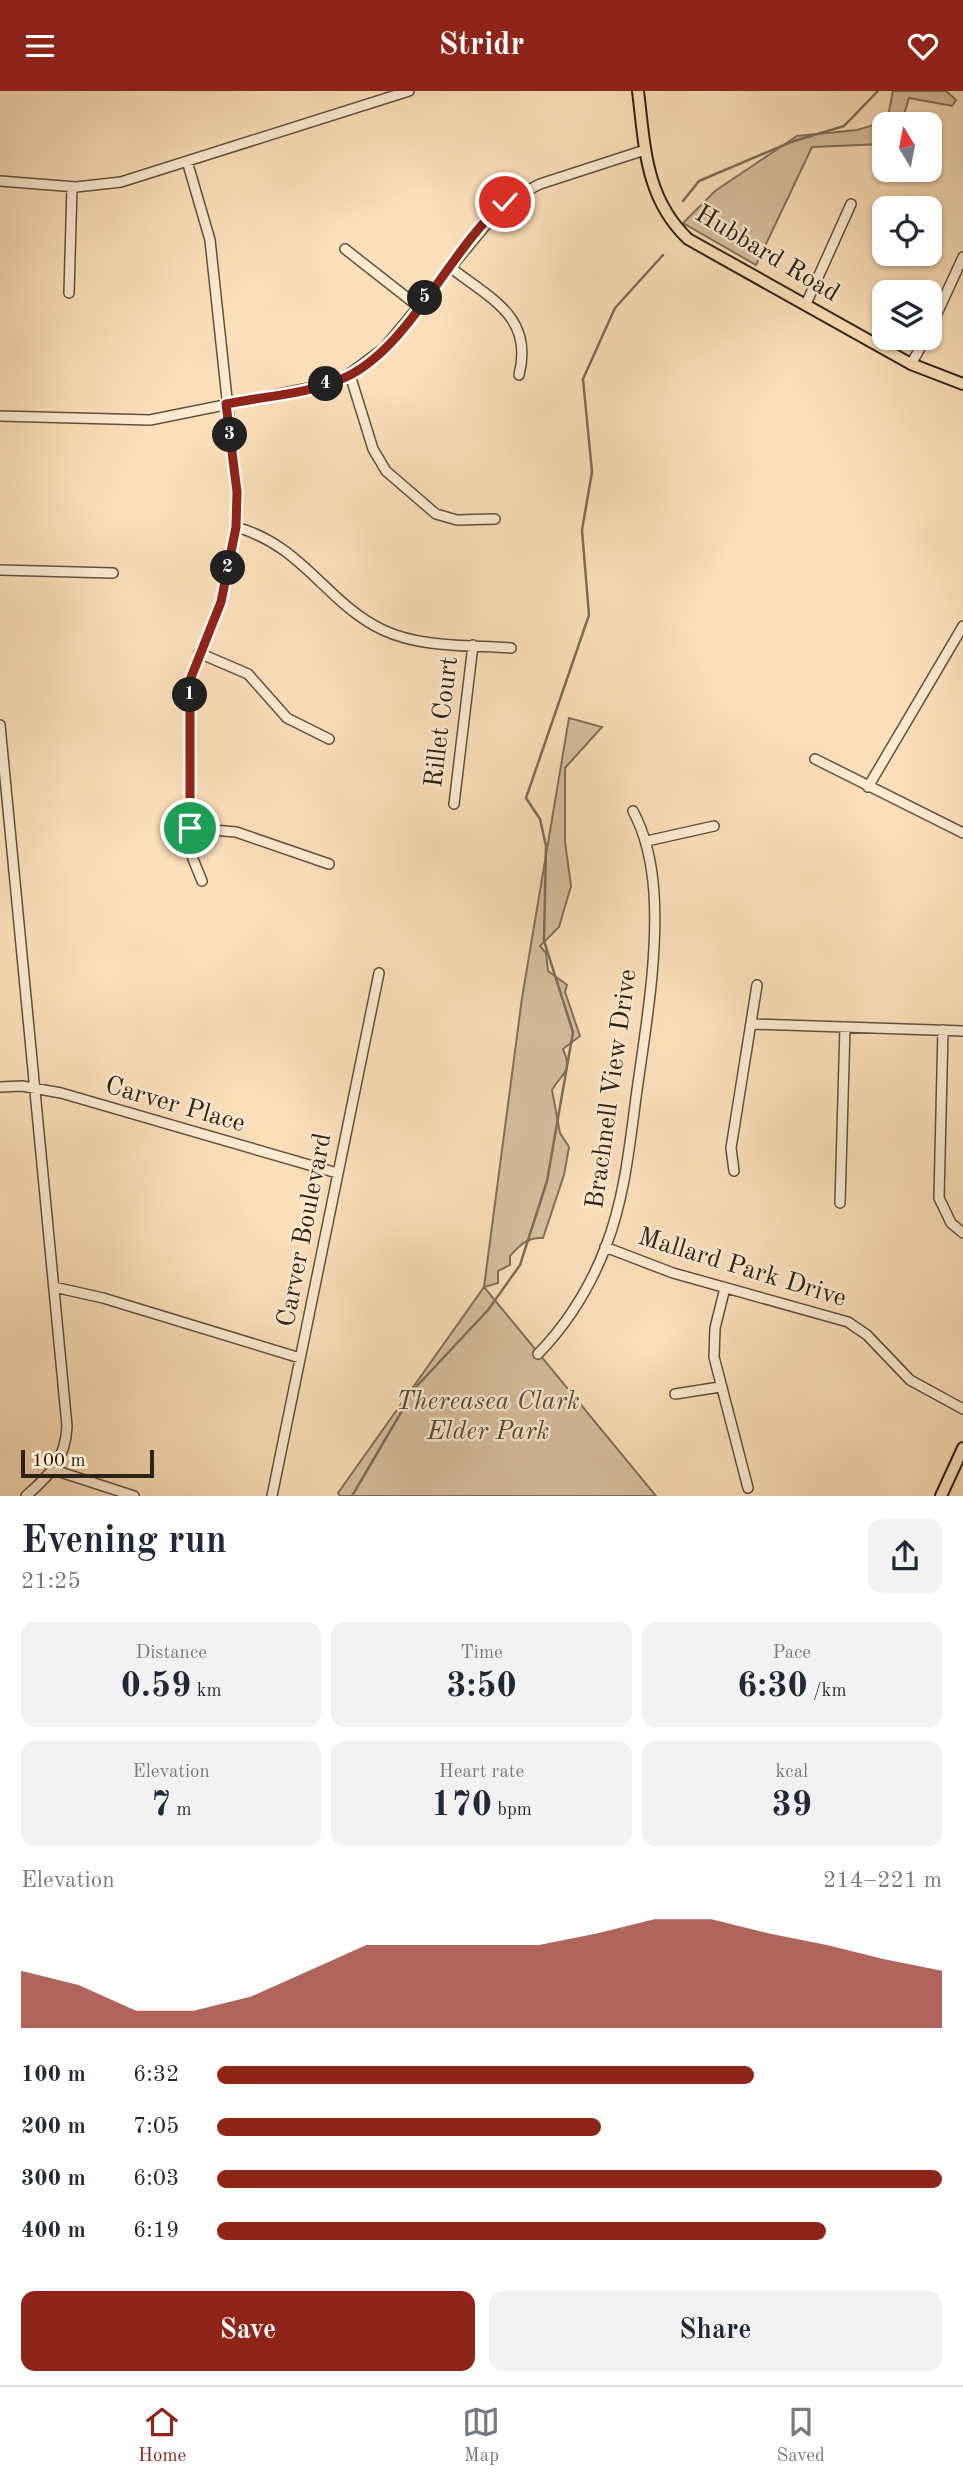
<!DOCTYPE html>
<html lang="en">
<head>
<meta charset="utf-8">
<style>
	:root { --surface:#fff; --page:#f2f2f3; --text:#1f2937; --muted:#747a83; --line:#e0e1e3; --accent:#8f2418 }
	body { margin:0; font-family:"Old Standard TT",serif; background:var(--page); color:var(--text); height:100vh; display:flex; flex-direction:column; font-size:26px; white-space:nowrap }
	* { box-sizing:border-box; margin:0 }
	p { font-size:23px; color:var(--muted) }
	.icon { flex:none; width:38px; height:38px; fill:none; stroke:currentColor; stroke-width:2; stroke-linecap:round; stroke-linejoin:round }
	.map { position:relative; height:1405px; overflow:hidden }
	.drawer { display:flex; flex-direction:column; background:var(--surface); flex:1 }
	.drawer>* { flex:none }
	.needle { width:46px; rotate:350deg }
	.controls { position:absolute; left:872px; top:21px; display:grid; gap:14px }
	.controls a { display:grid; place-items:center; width:70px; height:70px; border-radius:14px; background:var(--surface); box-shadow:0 2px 5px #0004; font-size:35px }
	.scale { position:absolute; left:21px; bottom:18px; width:133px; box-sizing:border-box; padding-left:7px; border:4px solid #2e2217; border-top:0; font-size:19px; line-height:24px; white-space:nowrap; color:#2e2217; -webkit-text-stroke:5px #fcead1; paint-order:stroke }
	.pin { position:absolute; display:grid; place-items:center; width:60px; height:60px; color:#fff; margin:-30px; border:4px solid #fff; border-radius:50%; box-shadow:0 2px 7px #0007 }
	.km { position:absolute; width:35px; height:35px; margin:-18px; border-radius:50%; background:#222; color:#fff; font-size:19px; line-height:35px; text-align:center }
	.round { display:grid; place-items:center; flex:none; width:74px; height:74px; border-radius:14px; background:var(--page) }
	.head { display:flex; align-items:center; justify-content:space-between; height:119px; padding:0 21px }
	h1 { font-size:38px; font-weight:700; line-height:52px }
	.figures { display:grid; grid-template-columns:repeat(3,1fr); gap:10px; height:119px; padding:7px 21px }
	.figures div { display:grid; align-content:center; border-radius:14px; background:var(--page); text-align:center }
	.figures b { font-size:35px; font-weight:700 }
	.figures small { font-size:19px; font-weight:400 }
	.figures p { font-size:19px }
	.chart { height:196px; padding:14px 21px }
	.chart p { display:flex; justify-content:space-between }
	.chart svg { width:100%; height:126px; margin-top:7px; fill:var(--accent); opacity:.7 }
	.action { display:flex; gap:14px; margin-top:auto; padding:14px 21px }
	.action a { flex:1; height:80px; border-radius:14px; background:var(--accent); color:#fff; font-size:28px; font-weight:700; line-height:80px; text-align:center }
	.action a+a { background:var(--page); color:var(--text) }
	ul { padding:0 21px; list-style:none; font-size:23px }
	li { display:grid; grid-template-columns:112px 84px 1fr; align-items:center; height:52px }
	li i { height:18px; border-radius:9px; background:var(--accent) }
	header { display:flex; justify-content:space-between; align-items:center; height:91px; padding:0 21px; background:var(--accent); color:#fff; font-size:32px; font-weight:700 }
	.menu { display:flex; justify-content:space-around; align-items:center; height:98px; border-top:2px solid var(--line); background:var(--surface); font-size:19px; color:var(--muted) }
	.menu a { display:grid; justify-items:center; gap:4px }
	.menu .on { color:var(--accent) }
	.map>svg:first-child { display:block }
	.green { fill:#d8bf9d; stroke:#83705a; stroke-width:2 }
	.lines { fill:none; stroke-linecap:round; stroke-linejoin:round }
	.stream { stroke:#7f6d57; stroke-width:2.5 }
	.minor-casing { stroke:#61513f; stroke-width:12 }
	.major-casing { stroke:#2e2217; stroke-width:14 }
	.minor { stroke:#fcead1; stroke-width:9 }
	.major { stroke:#fbdfb8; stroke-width:10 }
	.route-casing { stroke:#fff; stroke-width:14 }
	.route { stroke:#8f2418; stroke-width:9 }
	.labels { text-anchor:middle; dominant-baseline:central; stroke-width:5; stroke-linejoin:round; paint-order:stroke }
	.street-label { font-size:26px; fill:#2e2217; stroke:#fcead1 }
	.park-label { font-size:26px; font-style:italic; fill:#584938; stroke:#fcead1 }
</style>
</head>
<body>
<header><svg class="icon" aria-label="menu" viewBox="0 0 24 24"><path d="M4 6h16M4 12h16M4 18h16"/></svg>Stridr<svg class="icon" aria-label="heart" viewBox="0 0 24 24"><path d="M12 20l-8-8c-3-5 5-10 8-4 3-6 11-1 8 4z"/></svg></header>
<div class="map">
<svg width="963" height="1405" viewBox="0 0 963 1405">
	<rect width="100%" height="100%" fill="#fbdfb8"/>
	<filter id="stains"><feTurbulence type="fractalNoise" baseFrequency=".00286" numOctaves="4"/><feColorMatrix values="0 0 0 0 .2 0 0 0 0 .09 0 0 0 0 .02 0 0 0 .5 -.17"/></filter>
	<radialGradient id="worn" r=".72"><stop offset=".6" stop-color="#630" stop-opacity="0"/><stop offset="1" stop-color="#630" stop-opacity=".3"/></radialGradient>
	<!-- green -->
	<path class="green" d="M 893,0 L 946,0 L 956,9 L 952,15 L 909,7 L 901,33 L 884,33 L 884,53 L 812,56 L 756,174 L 683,132 L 715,100 L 797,45 L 857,39 L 887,30 Z
		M 569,627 L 602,636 L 565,677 L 565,751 L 571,795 L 559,836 L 540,855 L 546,862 L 548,880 L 567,894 L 565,901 L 580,945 L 563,958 C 573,982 563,980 552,999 L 560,1042 L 569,1056 L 564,1084 L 543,1147 C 527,1146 520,1154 510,1165 L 510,1174 L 498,1180 L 498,1192 L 484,1196 L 656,1405 L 340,1405 L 338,1402 L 484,1196 L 522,907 Z"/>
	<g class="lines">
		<!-- stream -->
		<path class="stream" d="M 683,110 L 699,90 L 791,51 L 844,35 L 878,0
			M 352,1405 L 416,1296 L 488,1219 L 520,1174 L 547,1090 L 573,941 L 544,850 L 546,755 L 540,728 L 526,707 L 589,524 L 582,439 L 592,381 L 583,288 L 615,217 L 663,164"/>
		<defs>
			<path id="minor" d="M 187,70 L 210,149 L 237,401 L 236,436 L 221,511 L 190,589 L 190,750 L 193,768 L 202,790
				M 0,90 L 76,96 L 121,91 L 409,0
				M 345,158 L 419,216
				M 450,176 C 490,208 534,225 519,284
				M 69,202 L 72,96
				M 806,213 L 851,113
				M 929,240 L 963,166
				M 911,273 L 926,247
				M 350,284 L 373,358 L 386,380 L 436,423 L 457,429 L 495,428
				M 0,325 L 150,329 L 314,296 L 345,286 L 384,257 L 505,111 L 540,93 L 645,59
				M 236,436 C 304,455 326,512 383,539 C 421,557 470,554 511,557
				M 0,479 L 113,482
				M 199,562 L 248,583 L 287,627 L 329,648
				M 0,634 L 67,1335 C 66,1368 49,1385 26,1405
				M 815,668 L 963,742
				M 868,696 L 963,535
				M 454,713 L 473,554
				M 190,737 L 236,741 L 329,773
				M 647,750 L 714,735
				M 751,933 L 963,940
				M 943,939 L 939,1107 L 951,1132 L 963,1142
				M 0,996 L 22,995 L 61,1002 L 337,1082
				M 734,1080 L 731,1057 L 757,894
				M 840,1112 L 845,936
				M 605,1156 L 673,1182 L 848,1231 L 867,1244 L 910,1289 L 963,1318
				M 54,1196 L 103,1207 L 300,1267
				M 725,1197 L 715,1237 L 714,1266 L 748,1397
				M 538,1263 C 569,1231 590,1197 606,1155 C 625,1106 630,1051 637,999 C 646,935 658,866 654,802 C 652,773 647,746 633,720
				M 675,1303 L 720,1296
				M 54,1379 L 134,1405
				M 272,1405 L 379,882"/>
			<path id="major" d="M 638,0 C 645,56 645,107 688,148 L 911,273 L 963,293
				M 941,1405 L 963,1357"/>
		</defs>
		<!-- minor casing -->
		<use href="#minor" class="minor-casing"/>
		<!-- major casing -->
		<use href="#major" class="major-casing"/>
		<!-- minor -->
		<use href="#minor" class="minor"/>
		<!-- major -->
		<use href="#major" class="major"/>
	</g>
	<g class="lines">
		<defs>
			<path id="route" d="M 190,737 L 190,589 L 221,511 L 236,436 L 237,401 L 226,313 C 265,305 310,303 346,286 C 411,255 450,157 505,111"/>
		</defs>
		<!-- route casing -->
		<use href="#route" class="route-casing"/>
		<!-- route -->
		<use href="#route" class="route"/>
	</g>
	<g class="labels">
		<!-- street labels -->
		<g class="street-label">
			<text transform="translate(767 163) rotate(31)">Hubbard Road</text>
			<text transform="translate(442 631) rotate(-83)">Rillet Court</text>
			<text transform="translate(612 998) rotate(-82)">Brachnell View Drive</text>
			<text transform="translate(175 1014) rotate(16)">Carver Place</text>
			<text transform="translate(305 1139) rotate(-79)">Carver Boulevard</text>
			<text transform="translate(742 1177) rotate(17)">Mallard Park Drive</text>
		</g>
		<!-- park labels -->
		<g class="park-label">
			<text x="488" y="1311">Thereasea Clark<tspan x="488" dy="30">Elder Park</tspan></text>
		</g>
	</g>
	<rect width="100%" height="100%" filter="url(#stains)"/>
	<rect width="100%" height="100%" fill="url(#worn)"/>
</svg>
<div class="controls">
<a><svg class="needle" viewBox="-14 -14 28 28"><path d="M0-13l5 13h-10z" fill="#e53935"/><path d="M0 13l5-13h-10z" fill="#747a83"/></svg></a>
<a><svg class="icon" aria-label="locate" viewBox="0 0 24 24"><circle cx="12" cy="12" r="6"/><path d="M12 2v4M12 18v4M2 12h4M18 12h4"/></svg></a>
<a><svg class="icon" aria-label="layers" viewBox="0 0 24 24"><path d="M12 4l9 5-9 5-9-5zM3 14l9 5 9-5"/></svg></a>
</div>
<div class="scale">100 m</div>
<div class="pin" style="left:190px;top:737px;background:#1e9e55"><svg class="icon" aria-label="arrive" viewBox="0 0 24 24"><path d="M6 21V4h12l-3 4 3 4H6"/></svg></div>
<div class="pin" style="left:505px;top:111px;background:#d93025"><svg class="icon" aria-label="check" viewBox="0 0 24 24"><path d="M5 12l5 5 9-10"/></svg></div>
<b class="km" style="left:190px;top:604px">1</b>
<b class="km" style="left:228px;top:477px">2</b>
<b class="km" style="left:230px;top:344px">3</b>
<b class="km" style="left:326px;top:293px">4</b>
<b class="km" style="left:425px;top:207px">5</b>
</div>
<section class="drawer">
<div class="head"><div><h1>Evening run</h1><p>21:25</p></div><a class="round"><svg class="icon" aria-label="share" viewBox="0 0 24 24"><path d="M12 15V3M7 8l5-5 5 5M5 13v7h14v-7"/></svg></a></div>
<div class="figures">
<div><p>Distance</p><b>0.59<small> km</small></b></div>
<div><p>Time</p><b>3:50</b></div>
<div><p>Pace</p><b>6:30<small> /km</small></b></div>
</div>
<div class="figures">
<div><p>Elevation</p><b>7<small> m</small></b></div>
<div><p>Heart rate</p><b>170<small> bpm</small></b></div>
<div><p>kcal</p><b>39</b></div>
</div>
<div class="chart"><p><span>Elevation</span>214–221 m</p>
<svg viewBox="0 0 160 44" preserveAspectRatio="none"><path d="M0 44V24L10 29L20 38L30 38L40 33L50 24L60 15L70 15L80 15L90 15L100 11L110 6L120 6L130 11L140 15L150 20L160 24V44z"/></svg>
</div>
<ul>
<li><b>100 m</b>6:32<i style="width:74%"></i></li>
<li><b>200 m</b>7:05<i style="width:53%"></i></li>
<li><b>300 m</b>6:03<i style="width:100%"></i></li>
<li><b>400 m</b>6:19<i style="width:84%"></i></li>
</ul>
<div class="action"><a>Save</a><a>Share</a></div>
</section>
<nav class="menu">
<a class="on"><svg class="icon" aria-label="home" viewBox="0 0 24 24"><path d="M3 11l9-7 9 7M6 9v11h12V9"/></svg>Home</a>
<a><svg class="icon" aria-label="map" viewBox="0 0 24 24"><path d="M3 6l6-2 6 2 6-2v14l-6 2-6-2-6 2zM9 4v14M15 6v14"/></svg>Map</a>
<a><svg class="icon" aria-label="saved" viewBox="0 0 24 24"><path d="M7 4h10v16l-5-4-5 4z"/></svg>Saved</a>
</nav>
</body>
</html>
